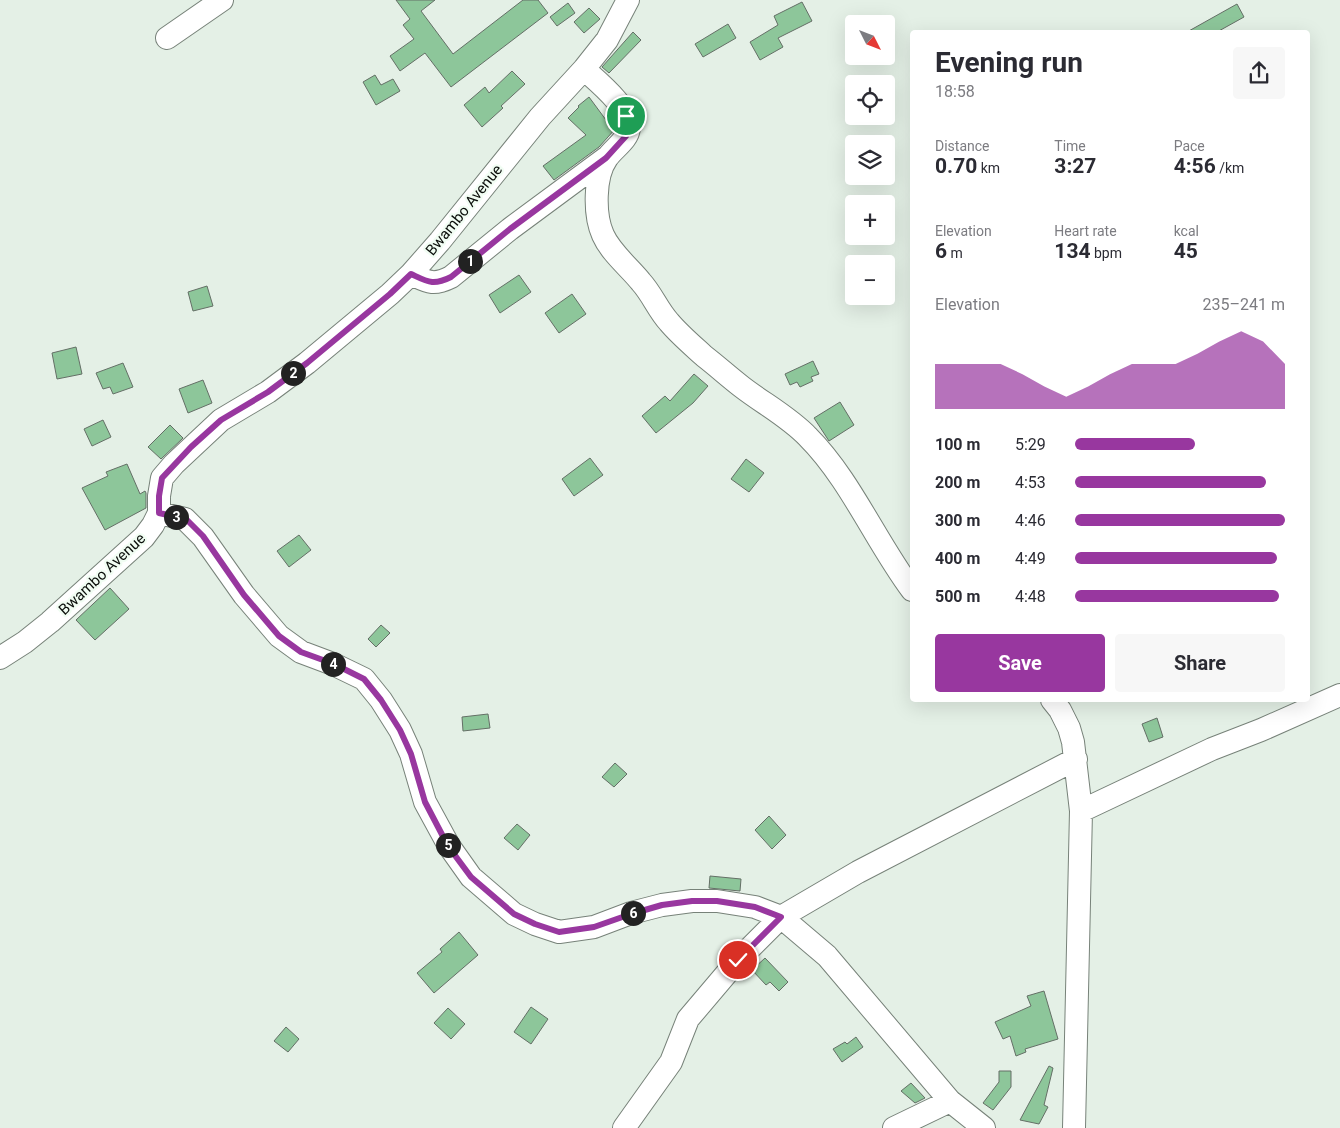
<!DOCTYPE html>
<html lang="en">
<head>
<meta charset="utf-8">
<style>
	:root { --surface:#fff; --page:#f7f7f7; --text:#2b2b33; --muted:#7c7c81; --accent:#98379f }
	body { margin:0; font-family:Roboto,sans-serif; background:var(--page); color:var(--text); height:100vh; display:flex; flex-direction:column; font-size:19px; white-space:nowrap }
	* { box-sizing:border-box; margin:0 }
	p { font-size:16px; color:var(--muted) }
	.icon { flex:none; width:28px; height:28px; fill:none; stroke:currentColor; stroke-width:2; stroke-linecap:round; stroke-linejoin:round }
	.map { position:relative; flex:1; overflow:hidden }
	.drawer { position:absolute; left:910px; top:30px; width:400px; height:672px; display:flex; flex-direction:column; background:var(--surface); border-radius:5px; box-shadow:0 5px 20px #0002 }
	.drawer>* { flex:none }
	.needle { width:32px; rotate:132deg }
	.buttons { position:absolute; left:845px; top:15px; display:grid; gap:10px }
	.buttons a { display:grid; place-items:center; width:50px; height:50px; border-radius:5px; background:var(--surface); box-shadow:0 5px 20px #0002; font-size:25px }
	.pin { position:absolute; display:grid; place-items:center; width:42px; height:42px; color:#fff; margin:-21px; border:2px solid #fff; border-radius:50%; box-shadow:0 1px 5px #0007 }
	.km { position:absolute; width:25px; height:25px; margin:-12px; border-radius:50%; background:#222; color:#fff; font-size:14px; line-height:25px; text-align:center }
	.round { display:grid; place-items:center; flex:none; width:52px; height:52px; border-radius:5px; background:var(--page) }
	.head { display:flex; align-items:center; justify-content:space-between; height:85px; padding:0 25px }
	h1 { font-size:28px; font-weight:700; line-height:38px }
	.figures { display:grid; grid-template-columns:repeat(3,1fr); gap:8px; height:85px; padding:5px 25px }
	.figures div { display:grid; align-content:center }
	.figures b { font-size:21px; font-weight:700 }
	.figures small { font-size:14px; font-weight:400 }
	.figures p { font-size:14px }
	.chart { height:140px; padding:10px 25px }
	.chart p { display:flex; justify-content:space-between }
	.chart svg { width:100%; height:90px; margin-top:5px; fill:var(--accent); opacity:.7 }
	.cta { display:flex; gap:10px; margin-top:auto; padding:10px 25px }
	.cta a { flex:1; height:58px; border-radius:5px; background:var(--accent); color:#fff; font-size:20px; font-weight:700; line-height:58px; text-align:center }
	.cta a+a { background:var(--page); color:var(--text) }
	ul { padding:0 25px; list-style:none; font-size:16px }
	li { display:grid; grid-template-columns:80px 60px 1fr; align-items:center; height:38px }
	li i { height:12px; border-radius:6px; background:var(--accent) }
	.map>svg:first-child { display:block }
	.building { fill:#8dc69a; stroke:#646f66 }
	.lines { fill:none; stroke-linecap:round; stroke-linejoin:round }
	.minor-casing { stroke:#778279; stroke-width:24 }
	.minor { stroke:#fff; stroke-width:22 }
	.route-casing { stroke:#fff; stroke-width:10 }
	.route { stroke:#98379f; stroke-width:6 }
	.labels { text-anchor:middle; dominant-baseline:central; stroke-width:4.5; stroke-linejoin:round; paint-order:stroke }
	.street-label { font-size:15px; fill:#090d09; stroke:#f1fdf3 }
</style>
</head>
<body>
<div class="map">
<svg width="1340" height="1128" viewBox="0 0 1340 1128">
	<rect width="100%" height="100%" fill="#e4f0e6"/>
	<!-- building -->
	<path class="building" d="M 396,0 L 435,0 L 421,11 L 453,54 L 523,0 L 538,0 L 548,13 L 451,87 L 425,53 L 400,71 L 390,56 L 414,39 L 403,25 L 410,19 Z
		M 802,2 L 812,21 L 778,38 L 783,47 L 760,60 L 750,42 L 778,25 L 774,16 Z
		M 568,3 L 575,13 L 557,26 L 550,17 Z
		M 1237,4 L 1244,17 L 1217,32 L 1187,32 Z
		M 589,8 L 600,19 L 584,33 L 574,22 Z
		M 728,24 L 736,38 L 703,57 L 695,44 Z
		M 633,32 L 641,40 L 609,73 L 602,67 Z
		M 512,71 L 525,84 L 501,106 L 503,108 L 482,127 L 464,105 L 485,87 L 489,93 Z
		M 375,75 L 381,85 L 393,79 L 400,91 L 376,105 L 363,82 Z
		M 589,97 L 606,120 L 612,116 L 616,128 L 599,147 L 554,180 L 543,166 L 586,135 L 568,118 L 579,107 L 578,106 Z
		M 519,275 L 531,292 L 500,313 L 489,295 Z
		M 207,286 L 213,306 L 193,311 L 188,292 Z
		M 572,294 L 586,314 L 559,333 L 545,313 Z
		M 76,347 L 82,374 L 57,379 L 52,353 Z
		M 813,361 L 819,374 L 811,377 L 813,381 L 800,387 L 797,382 L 790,385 L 785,374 Z
		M 123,363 L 133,387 L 113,394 L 110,387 L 103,389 L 96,373 Z
		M 694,374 L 708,386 L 693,403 L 656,433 L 642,416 L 665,396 L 670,401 Z
		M 203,380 L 212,403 L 188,413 L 179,389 Z
		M 840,402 L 854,425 L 829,441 L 814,418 Z
		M 103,420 L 111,437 L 92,446 L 84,429 Z
		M 170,425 L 183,438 L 161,459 L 148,447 Z
		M 590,458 L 603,475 L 574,496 L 562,479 Z
		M 746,459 L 764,473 L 749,492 L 731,479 Z
		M 127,464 L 140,494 L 145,491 L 146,493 L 146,508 L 105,530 L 82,488 L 108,476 L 106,472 Z
		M 299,535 L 311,550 L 289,567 L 277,551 Z
		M 110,588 L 129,609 L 95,640 L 76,620 Z
		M 381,625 L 390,633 L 376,647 L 368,639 Z
		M 488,714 L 490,728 L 463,731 L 462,717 Z
		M 1157,718 L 1163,737 L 1149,742 L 1142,724 Z
		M 615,763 L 627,774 L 614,787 L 602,777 Z
		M 769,816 L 786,835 L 772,849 L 755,830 Z
		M 517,824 L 530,835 L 518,850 L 504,838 Z
		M 710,876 L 741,879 L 740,891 L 709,888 Z
		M 459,932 L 478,955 L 434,993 L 417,973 L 442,952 L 440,949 Z
		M 765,958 L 788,982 L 779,991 L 770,982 L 766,985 L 752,970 Z
		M 1044,991 L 1058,1039 L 1025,1049 L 1026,1052 L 1016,1056 L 1010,1036 L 1003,1039 L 995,1022 L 1031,1006 L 1027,996 Z
		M 531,1007 L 548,1019 L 531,1044 L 514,1032 Z
		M 448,1008 L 465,1024 L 451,1039 L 434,1023 Z
		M 286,1027 L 299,1039 L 288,1052 L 274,1041 Z
		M 856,1037 L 863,1047 L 842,1062 L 833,1049 L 845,1042 L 847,1044 Z
		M 1049,1066 L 1053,1068 L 1044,1105 L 1048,1107 L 1039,1124 L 1020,1120 Z
		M 999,1071 L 1011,1071 L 1011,1087 L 993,1110 L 983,1103 L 999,1082 Z
		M 911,1083 L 925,1098 L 915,1103 L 901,1091 Z"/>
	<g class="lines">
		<defs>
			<path id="minor" d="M 167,38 L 222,0
				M 584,69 C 598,82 630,107 629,128 C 628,140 614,148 607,158 C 594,176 594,215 603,235 C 611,253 629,267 641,282 C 652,294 658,310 669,322 C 679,334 692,345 704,356 C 717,366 729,377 742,387 C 764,404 789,417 808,437 C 850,479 876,542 912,590
				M 411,274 C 428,282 433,286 451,277 L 510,229 L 606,158
				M 159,513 L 185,519 L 203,537 L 244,595 L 279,636 L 301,652 L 333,664 L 364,679 L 381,700 L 400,730 L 411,754 L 425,802 L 449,846 L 471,877 L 514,914 L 535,924 L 559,932 L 594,927 L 631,913 L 662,905 L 692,901 L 717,901 L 755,907 L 781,917 L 827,956 L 950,1101 L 984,1128
				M 0,658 L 25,642 L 50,622 L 144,537 L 153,525 L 159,513 L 159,496 L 162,478 L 174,464 L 221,420 L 268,392 L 307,363 L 390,294 L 411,274 L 440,241 L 540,117 L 584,69 L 607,40 L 628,0
				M 1052,700 L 1060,710 L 1069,728 L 1073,742 L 1081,811 L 1074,1128
				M 1081,811 L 1212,749 L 1261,730 L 1340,695
				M 624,1128 L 671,1062 L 688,1019 L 738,960 L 781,917 L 858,872 L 1076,759
				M 894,1128 L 950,1101"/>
		</defs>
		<!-- minor casing -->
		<use href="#minor" class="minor-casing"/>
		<!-- minor -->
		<use href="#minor" class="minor"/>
	</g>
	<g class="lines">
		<defs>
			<path id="route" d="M 626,116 L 629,127 L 626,136 L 606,158 L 510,229 L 451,277 C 433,286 428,282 411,274 L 390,294 L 307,363 L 268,392 L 221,420 L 191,447 L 162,478 L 159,496 L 159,513 L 186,519 L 203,536 L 244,595 L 279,636 L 301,652 L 334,664 L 364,679 L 381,700 L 400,730 L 411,754 L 425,802 L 448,846 L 471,877 L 514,914 L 535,924 L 559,932 L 594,927 L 631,914 L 662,905 L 692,901 L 717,901 L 755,907 L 781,917 L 738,960"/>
		</defs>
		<!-- route casing -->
		<use href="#route" class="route-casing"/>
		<!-- route -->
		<use href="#route" class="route"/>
	</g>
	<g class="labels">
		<!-- street labels -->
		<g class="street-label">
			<text transform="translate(464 210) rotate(-51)">Bwambo Avenue</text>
			<text transform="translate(102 574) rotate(-43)">Bwambo Avenue</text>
		</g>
	</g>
</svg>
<div class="buttons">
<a><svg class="needle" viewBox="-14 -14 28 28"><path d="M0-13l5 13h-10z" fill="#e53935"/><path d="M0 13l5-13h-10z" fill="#7c7c81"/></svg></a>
<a><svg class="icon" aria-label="locate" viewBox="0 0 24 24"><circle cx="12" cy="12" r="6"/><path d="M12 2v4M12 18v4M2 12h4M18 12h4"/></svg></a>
<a><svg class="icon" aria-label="layers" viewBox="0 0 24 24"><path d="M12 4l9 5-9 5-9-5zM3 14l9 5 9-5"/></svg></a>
<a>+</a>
<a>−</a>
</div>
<div class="pin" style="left:626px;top:116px;background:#1e9e55"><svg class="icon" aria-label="arrive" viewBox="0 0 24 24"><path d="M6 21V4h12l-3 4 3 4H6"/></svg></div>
<div class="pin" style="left:738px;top:960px;background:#d93025"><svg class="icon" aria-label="check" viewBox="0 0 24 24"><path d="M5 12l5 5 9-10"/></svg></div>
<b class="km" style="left:470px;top:261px">1</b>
<b class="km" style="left:293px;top:373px">2</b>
<b class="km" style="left:176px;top:517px">3</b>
<b class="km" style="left:333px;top:664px">4</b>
<b class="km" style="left:448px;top:845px">5</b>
<b class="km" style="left:633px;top:913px">6</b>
<section class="drawer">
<div class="head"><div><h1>Evening run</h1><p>18:58</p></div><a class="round"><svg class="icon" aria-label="share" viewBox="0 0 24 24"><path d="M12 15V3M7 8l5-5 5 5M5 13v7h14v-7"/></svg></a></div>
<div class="figures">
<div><p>Distance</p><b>0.70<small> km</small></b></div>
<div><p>Time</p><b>3:27</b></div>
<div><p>Pace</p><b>4:56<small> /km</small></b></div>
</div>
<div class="figures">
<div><p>Elevation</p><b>6<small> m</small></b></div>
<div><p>Heart rate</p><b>134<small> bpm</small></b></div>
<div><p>kcal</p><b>45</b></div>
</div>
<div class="chart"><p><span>Elevation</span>235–241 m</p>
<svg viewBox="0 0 160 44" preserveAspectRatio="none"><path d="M0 44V22L10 22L20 22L30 22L40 27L50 33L60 38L70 33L80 27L90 22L100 22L110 22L120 17L130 11L140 6L150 11L160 22V44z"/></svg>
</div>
<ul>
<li><b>100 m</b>5:29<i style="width:57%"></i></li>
<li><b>200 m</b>4:53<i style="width:91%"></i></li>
<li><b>300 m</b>4:46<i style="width:100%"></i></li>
<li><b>400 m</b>4:49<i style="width:96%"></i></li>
<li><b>500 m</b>4:48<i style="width:97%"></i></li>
</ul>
<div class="cta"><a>Save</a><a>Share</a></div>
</section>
</div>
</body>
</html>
